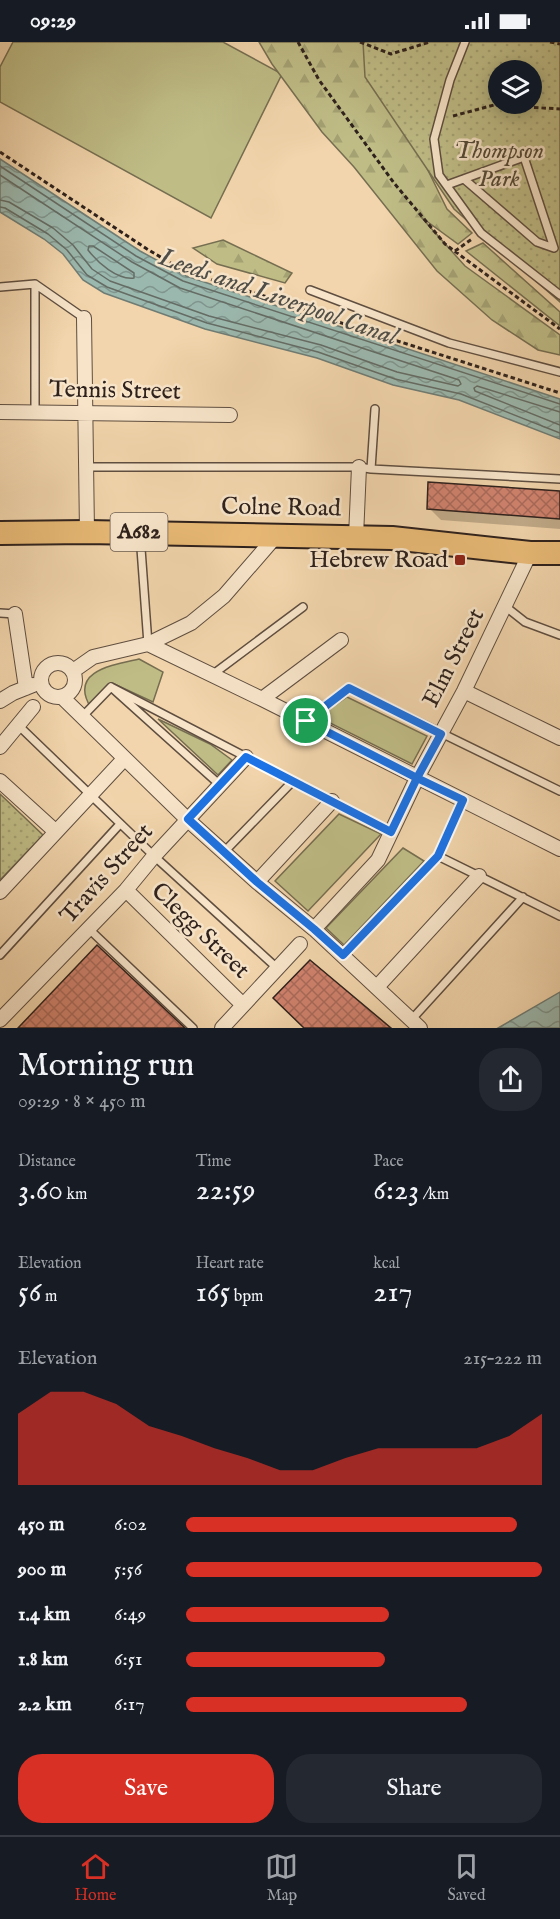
<!DOCTYPE html>
<html lang="en">
<head>
<meta charset="utf-8">
<style>
	:root { --surface:#171b24; --page:#242831; --text:#f1f3f6; --muted:#9ea1a6; --line:#363941; --accent:#d93025 }
	body { margin:0; font-family:"IM FELL English",serif; background:var(--page); color:var(--text); height:100vh; display:flex; flex-direction:column; font-size:22px; white-space:nowrap }
	* { box-sizing:border-box; margin:0 }
	p { font-size:20px; color:var(--muted) }
	.icon { flex:none; width:33px; height:33px; fill:none; stroke:currentColor; stroke-width:2; stroke-linecap:round; stroke-linejoin:round }
	.map { position:relative; height:986px; overflow:hidden }
	.side { display:flex; flex-direction:column; background:var(--surface); flex:1 }
	.side>* { flex:none }
	.tools { position:absolute; left:488px; top:18px; display:grid; gap:12px }
	.tools a { display:grid; place-items:center; width:54px; height:54px; border-radius:50%; background:var(--surface); box-shadow:0 3px 15px #0003; font-size:30px }
	.pin { position:absolute; display:grid; place-items:center; width:51px; height:51px; color:#fff; margin:-26px; border:3px solid #fff; border-radius:50%; box-shadow:0 2px 6px #0007 }
	.round { display:grid; place-items:center; flex:none; width:63px; height:63px; border-radius:24px; background:var(--page) }
	.head { display:flex; align-items:center; justify-content:space-between; height:102px; padding:0 18px }
	h1 { font-size:33px; font-weight:600; line-height:45px }
	.figures { display:grid; grid-template-columns:repeat(3,1fr); gap:9px; height:102px; padding:6px 18px }
	.figures div { display:grid; align-content:center }
	.figures b { font-size:30px; font-weight:600 }
	.figures small { font-size:16px; font-weight:400 }
	.figures p { font-size:16px }
	.chart { height:168px; padding:12px 18px }
	.chart p { display:flex; justify-content:space-between }
	.chart svg { width:100%; height:108px; margin-top:6px; fill:var(--accent); opacity:.7 }
	.button { display:flex; gap:12px; margin-top:auto; padding:12px 18px }
	.button a { flex:1; height:69px; border-radius:24px; background:var(--accent); color:#fff; font-size:24px; font-weight:600; line-height:69px; text-align:center }
	.button a+a { background:var(--page); color:var(--text) }
	ul { padding:0 18px; list-style:none; font-size:20px }
	li { display:grid; grid-template-columns:96px 72px 1fr; align-items:center; height:45px }
	li i { height:15px; border-radius:8px; background:var(--accent) }
	.status { display:flex; justify-content:space-between; align-items:center; height:42px; padding:0 30px; background:var(--surface); direction:ltr }
	.status svg { height:16px; fill:currentColor }
	.tabs { display:flex; justify-content:space-around; align-items:center; height:84px; border-top:2px solid var(--line); background:var(--surface); font-size:16px; color:var(--muted) }
	.tabs a { display:grid; justify-items:center; gap:3px }
	.tabs .current { color:var(--accent) }
	.map>svg:first-child { display:block }
	.grass { fill:#bfbc86; stroke:#766e51; stroke-width:1.5 }
	.forest { fill:url(#forest-firs); stroke:#766e51; stroke-width:1.5 }
	.park { fill:url(#park-dots); stroke:#766e51; stroke-width:1.5; fill-rule:evenodd }
	.water { fill:url(#water-waves); stroke:#6f7c74; stroke-width:1.5 }
	.shadow { fill:#0003 }
	.lines { fill:none; stroke-linecap:round; stroke-linejoin:round }
	.shore { stroke:#646c65; stroke-width:1.5 }
	.building { fill:url(#building-cross-hatch); stroke:#2e211c; stroke-width:1.5 }
	.lane-casing { stroke:#5f4e40; stroke-width:10 }
	.street-casing { stroke:#5f4e40; stroke-width:16 }
	.primary-casing { stroke:#2e211c; stroke-width:26 }
	.path { stroke:#2e211c; stroke-width:3; stroke-dasharray:4.5 3; stroke-linecap:butt }
	.lane { stroke:#f7e4c9; stroke-width:7 }
	.street { stroke:#f7e4c9; stroke-width:14 }
	.primary { stroke:#e9ba76; stroke-width:22 }
	.route-casing { stroke:#fff; stroke-width:12 }
	.route { stroke:#1a73e8; stroke-width:8 }
	.poi-dot { fill:#8f2418; stroke:#f7e4c9; stroke-width:2 }
	.labels { text-anchor:middle; dominant-baseline:central; stroke-width:5; stroke-linejoin:round; paint-order:stroke }
	.shield { fill:#f7e4c9; stroke:#6a5c50; stroke-width:1.5 }
	.shield-label { font-size:22px; font-weight:bold; fill:#2e211c }
	.park-label { font-size:24px; font-style:italic; fill:#524836; stroke:#f7e4c9 }
	.street-label { font-size:24px; fill:#2e211c; stroke:#f7e4c9 }
	.poi-label { font-size:24px; fill:#2e211c; stroke:#f7e4c9; text-anchor:end }
	.water-label { font-size:26px; font-style:italic; fill:#4f4e48; stroke:#f7e4c9 }
</style>
</head>
<body>
<div class="status"><b>09:29</b><svg viewBox="0 0 49 12"><path d="M0 12V9h3v3zM5 12V6h3v6zM10 12V3h3v9zM15 12V0h3v12zM26 1h20v11H26zM47 4h2v5h-2z"/></svg></div>
<div class="map">
<svg width="560" height="986" viewBox="0 0 560 986">
	<defs>
		<pattern id="forest-firs" width="22" height="20" patternUnits="userSpaceOnUse" patternTransform="scale(1.5)"><rect width="22" height="20" fill="#bfbc86"/><path d="M5 1l3.5 6h-7zM16 11l3.5 6h-7z" fill="#a4a173"/></pattern>
		<pattern id="park-dots" width="8" height="8" patternUnits="userSpaceOnUse" patternTransform="scale(1.5)"><rect width="8" height="8" fill="#bfbc86"/><path d="M2 2h.1M6 6h.1" fill="none" stroke="#a4a173" stroke-width="1.8" stroke-linecap="round"/></pattern>
		<pattern id="water-waves" width="16" height="10" patternUnits="userSpaceOnUse" patternTransform="scale(1.5)"><rect width="16" height="10" fill="#9bb8ae"/><path d="M0 5q4-4 8 0t8 0" fill="none" stroke="#7f958d"/></pattern>
		<pattern id="building-cross-hatch" width="8" height="8" patternUnits="userSpaceOnUse" patternTransform="scale(1.5)"><rect width="8" height="8" fill="#d0826e"/><path d="M0 0l8 8M0 8l8-8" fill="none" stroke="#a96a5a"/></pattern>
	</defs>
	<rect width="100%" height="100%" fill="#f2d5ac"/>
	<filter id="stains"><feTurbulence type="fractalNoise" baseFrequency=".00333" numOctaves="4"/><feColorMatrix values="0 0 0 0 .2 0 0 0 0 .09 0 0 0 0 .02 0 0 0 .5 -.17"/></filter>
	<radialGradient id="worn" r=".72"><stop offset=".6" stop-color="#630" stop-opacity="0"/><stop offset="1" stop-color="#630" stop-opacity=".3"/></radialGradient>
	<!-- grass -->
	<path class="grass" d="M 13,0 L 223,0 L 282,32 L 211,176 L 0,60 L 0,25 Z
		M 139,617 L 163,630 L 153,660 L 112,641 L 91,666 C 68,629 113,623 139,617 Z
		M 347,655 L 427,694 L 412,722 L 318,675 Z
		M 158,677 L 210,702 L 232,718 L 218,733 Z
		M 339,772 L 381,792 L 308,869 L 275,839 Z
		M 403,806 L 424,819 L 344,903 L 326,886 Z"/>
	<!-- forest -->
	<path class="forest" d="M 259,0 L 381,0 L 422,116 L 447,167 L 472,191 L 458,202 L 421,175 L 465,224 L 560,293 L 560,313 L 538,308 L 492,278 L 437,229 L 354,125 L 322,90 L 272,22 Z
		M 223,198 L 292,231 L 285,241 L 217,222 L 193,206 Z
		M 483,201 L 560,270 L 560,284 L 466,209 Z"/>
	<!-- park -->
	<path class="park" d="M 363,0 L 560,0 L 560,260 L 454,167 L 365,35 ZM 498,28 L 531,28 L 531,62 L 498,62 Z
		M 0,752 L 43,793 L 0,838 Z"/>
	<!-- water -->
	<path class="water" d="M 0,117 L 140,209 L 186,234 L 560,357 L 560,397 L 459,358 L 393,343 L 317,316 L 205,287 L 104,251 L 83,238 L 63,212 L 44,197 L 0,170 Z
		M 560,950 L 560,986 L 498,986 Z"/>
	<!-- shadow -->
	<path class="shadow" d="M 560,450 L 560,487 L 441,478 L 429,466 Z"/>
	<g class="lines">
		<!-- shore -->
		<path class="shore" d="M 0,124 L 136,214 L 183,239 L 560,362
			M 0,133 L 132,220 L 180,246 L 459,338 L 461,342 L 458,344 L 397,330 L 321,303 L 209,274 L 110,239 L 92,227 L 73,203 L 53,186 L 9,160 L 0,158
			M 0,165 L 5,166 L 48,192 L 67,208 L 87,233 L 107,245 L 207,281 L 318,310 L 395,337 L 461,352 L 560,391
			M 89,204 L 93,204 L 134,231 L 134,236 C 117,238 98,221 88,208 Z
			M 560,370 L 477,344 L 474,346 L 475,349 L 560,383"/>
	</g>
	<!-- building -->
	<path class="building" d="M 428,440 L 560,449 L 560,477 L 427,467 Z
		M 97,903 L 115,920 L 185,986 L 18,986 Z
		M 310,918 L 391,986 L 304,986 L 273,956 Z"/>
	<g class="lines">
		<defs>
			<path id="lane" d="M 465,0 L 450,38 L 434,97 L 439,133 L 481,191 L 560,253
				M 447,143 L 524,115 L 554,206 L 537,200 L 464,137
				M 0,245 L 35,242
				M 310,248 L 449,301 L 560,330
				M 35,371 L 35,242 L 84,276
				M 86,425 L 359,425 L 371,427 L 560,437
				M 371,427 L 375,367
				M 140,493 L 148,602
				M 506,565 L 525,580 L 560,593
				M 0,571 L 15,572
				M 212,633 L 303,565
				M 111,645 L 391,790
				M 82,675 L 111,645 L 220,743
				M 306,679 L 349,646 L 560,749
				M 18,683 L 154,814 L 277,926
				M 224,810 L 293,739
				M 438,814 L 463,758
				M 89,887 L 193,986
				M 0,913 L 120,782
				M 343,913 L 438,814 L 560,874
				M 412,977 L 523,855"/>
			<path id="street" d="M 84,276 L 87,490
				M 0,370 L 230,373
				M 356,495 L 359,425
				M 15,572 L 26,646
				M 148,602 L 262,657 L 560,807
				M41 638a17 17 0 1 1 34 0a17 17 0 1 1-34 0Z
				M 73,629 L 93,615 L 148,602 L 191,581 L 224,554 L 277,493
				M 464,649 L 560,696
				M 62,655 L 188,778 L 257,840 L 314,887 L 420,986
				M 262,657 L 341,598
				M 0,659 L 13,651 L 33,643
				M 0,705 L 33,665
				M 0,739 L 55,789
				M 257,840 L 332,759
				M 126,848 L 243,963
				M 0,850 L 124,717
				M 314,887 L 378,818 L 417,736 L 464,649 L 530,511
				M 377,945 L 479,834
				M 0,978 L 126,848 L 154,814 L 246,715
				M 222,986 L 300,902"/>
			<path id="primary" d="M 0,491 L 87,490 L 392,496 L 530,511 L 560,511"/>
		</defs>
		<!-- lane casing -->
		<use href="#lane" class="lane-casing"/>
		<!-- street casing -->
		<use href="#street" class="street-casing"/>
		<!-- primary casing -->
		<use href="#primary" class="primary-casing"/>
		<!-- path -->
		<path class="path" d="M 298,0 L 319,38 L 394,141 L 445,202 L 560,287
			M 360,0 L 391,12 L 430,0
			M 550,0 L 560,2
			M 453,74 L 494,63 L 560,67
			M 0,110 L 147,207 L 179,226 L 215,239 L 274,257 L 332,278 L 560,351
			M 455,209 L 472,197"/>
		<!-- lane -->
		<use href="#lane" class="lane"/>
		<!-- street -->
		<use href="#street" class="street"/>
		<!-- primary -->
		<use href="#primary" class="primary"/>
	</g>
	<g class="lines">
		<defs>
			<path id="route" d="M 306,679 L 417,736 L 391,790 L 246,715 L 188,777 L 257,840 L 314,887 L 343,913 L 438,814 L 463,758 L 417,736 L 441,692 L 349,646 L 306,679"/>
		</defs>
		<!-- route casing -->
		<use href="#route" class="route-casing"/>
		<!-- route -->
		<use href="#route" class="route"/>
	</g>
	<!-- markers -->
	<rect class="poi-dot" x="454" y="512" width="12" height="12" rx="3"/>
	<g class="labels">
		<!-- shield labels -->
		<rect class="shield" x="110.5" y="471" width="57" height="38" rx="4.5"/>
		<g class="shield-label">
			<text x="139" y="490">A682</text>
		</g>
		<!-- park labels -->
		<g class="park-label">
			<text x="499" y="109">Thompson<tspan x="499" dy="28">Park</tspan></text>
		</g>
		<!-- street labels -->
		<g class="street-label">
			<text transform="translate(115 349) rotate(1)">Tennis Street</text>
			<text transform="translate(281 466) rotate(1)">Colne Road</text>
			<text transform="translate(454 616) rotate(-63)">Elm Street</text>
			<text transform="translate(107 832) rotate(-48)">Travis Street</text>
			<text transform="translate(200 889) rotate(44)">Clegg Street</text>
		</g>
		<!-- poi labels -->
		<g class="poi-label">
			<text x="448" y="518">Hebrew Road</text>
		</g>
		<!-- water labels -->
		<g class="water-label">
			<text transform="translate(278 255) rotate(19)">Leeds and Liverpool Canal</text>
		</g>
	</g>
	<rect width="100%" height="100%" filter="url(#stains)"/>
	<rect width="100%" height="100%" fill="url(#worn)"/>
</svg>
<div class="tools">
<a><svg class="icon" aria-label="layers" viewBox="0 0 24 24"><path d="M12 4l9 5-9 5-9-5zM3 14l9 5 9-5"/></svg></a>
</div>
<div class="pin" style="left:306px;top:679px;background:#1e9e55"><svg class="icon" aria-label="arrive" viewBox="0 0 24 24"><path d="M6 21V4h12l-3 4 3 4H6"/></svg></div>
</div>
<section class="side">
<div class="head"><div><h1>Morning run</h1><p>09:29 · 8 × 450 m</p></div><a class="round"><svg class="icon" aria-label="share" viewBox="0 0 24 24"><path d="M12 15V3M7 8l5-5 5 5M5 13v7h14v-7"/></svg></a></div>
<div class="figures">
<div><p>Distance</p><b>3.60<small> km</small></b></div>
<div><p>Time</p><b>22:59</b></div>
<div><p>Pace</p><b>6:23<small> /km</small></b></div>
</div>
<div class="figures">
<div><p>Elevation</p><b>56<small> m</small></b></div>
<div><p>Heart rate</p><b>165<small> bpm</small></b></div>
<div><p>kcal</p><b>217</b></div>
</div>
<div class="chart"><p><span>Elevation</span>215–222 m</p>
<svg viewBox="0 0 160 44" preserveAspectRatio="none"><path d="M0 44V15L10 6L20 6L30 11L40 20L50 24L60 29L70 33L80 38L90 38L100 33L110 29L120 29L130 29L140 29L150 24L160 15V44z"/></svg>
</div>
<ul>
<li><b>450 m</b>6:02<i style="width:93%"></i></li>
<li><b>900 m</b>5:56<i style="width:100%"></i></li>
<li><b>1.4 km</b>6:49<i style="width:57%"></i></li>
<li><b>1.8 km</b>6:51<i style="width:56%"></i></li>
<li><b>2.2 km</b>6:17<i style="width:79%"></i></li>
</ul>
<div class="button"><a>Save</a><a>Share</a></div>
</section>
<nav class="tabs">
<a class="current"><svg class="icon" aria-label="home" viewBox="0 0 24 24"><path d="M3 11l9-7 9 7M6 9v11h12V9"/></svg>Home</a>
<a><svg class="icon" aria-label="map" viewBox="0 0 24 24"><path d="M3 6l6-2 6 2 6-2v14l-6 2-6-2-6 2zM9 4v14M15 6v14"/></svg>Map</a>
<a><svg class="icon" aria-label="saved" viewBox="0 0 24 24"><path d="M7 4h10v16l-5-4-5 4z"/></svg>Saved</a>
</nav>
</body>
</html>
